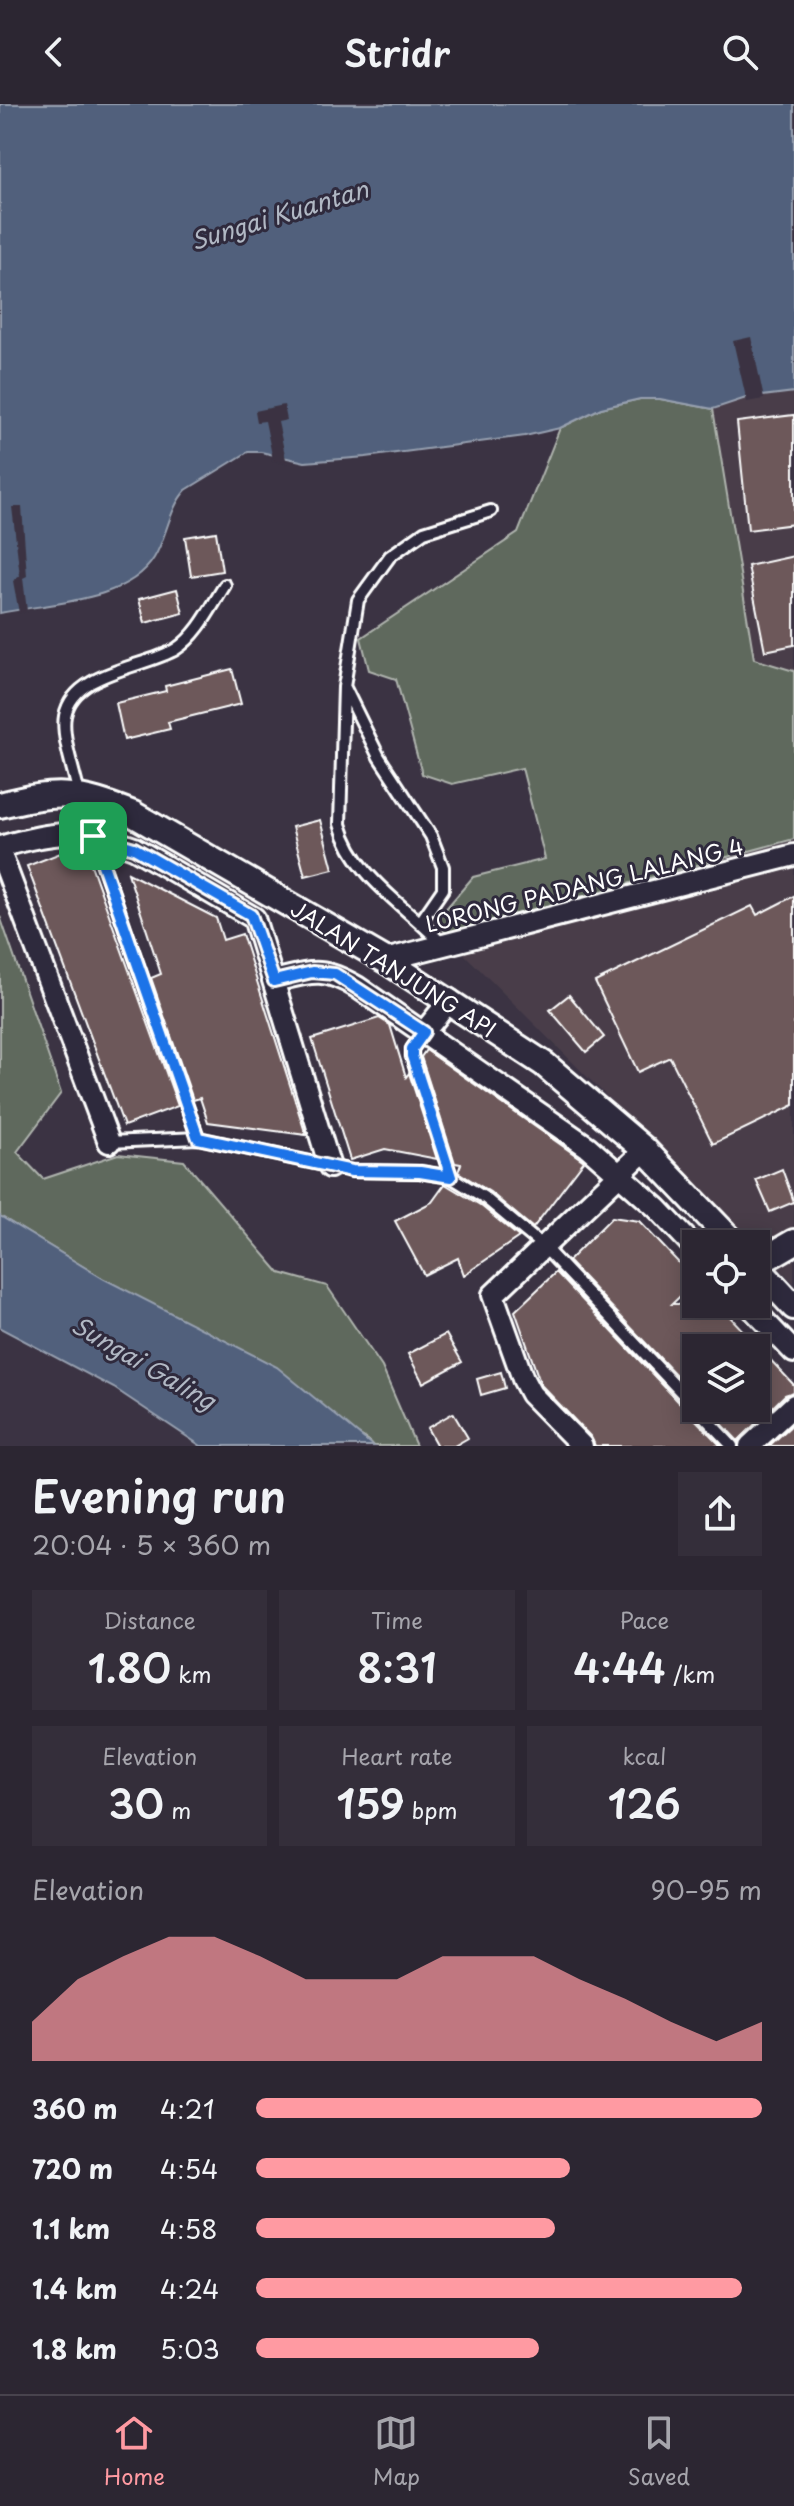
<!DOCTYPE html>
<html lang="en">
<head>
<meta charset="utf-8">
<style>
	:root { --surface:#2c2632; --page:#342e3a; --text:#f1f3f6; --muted:#a6a5ac; --line:#48434d; --accent:#ff9aa2 }
	body { margin:0; font-family:"Playpen Sans",sans-serif; background:var(--page); color:var(--text); height:100vh; display:flex; flex-direction:column; font-size:30px; white-space:nowrap }
	* { box-sizing:border-box; margin:0 }
	p { font-size:26px; color:var(--muted) }
	.icon { flex:none; width:44px; height:44px; fill:none; stroke:currentColor; stroke-width:2; stroke-linecap:round; stroke-linejoin:round }
	.map { position:relative; height:1342px; overflow:hidden }
	.details { display:flex; flex-direction:column; background:var(--surface); flex:1 }
	.details>* { flex:none }
	.tools { position:absolute; left:682px; top:1126px; display:grid; gap:16px }
	.tools a { display:grid; place-items:center; width:88px; height:88px; border-radius:0px; background:var(--surface); box-shadow:0 4px 20px #0003,0 0 0 2px var(--line); font-size:40px }
	.pin { position:absolute; display:grid; place-items:center; width:68px; height:68px; color:#fff; margin:-34px; border-radius:16px; box-shadow:0 4px 12px #0006 }
	.round { display:grid; place-items:center; flex:none; width:84px; height:84px; border-radius:0px; background:var(--page) }
	.overview { display:flex; align-items:center; justify-content:space-between; height:136px; padding:0 32px }
	h1 { font-size:44px; font-weight:600; line-height:60px }
	.metrics { display:grid; grid-template-columns:repeat(3,1fr); gap:12px; height:136px; padding:8px 32px }
	.metrics div { display:grid; align-content:center; border-radius:0px; background:var(--page); text-align:center }
	.metrics b { font-size:40px; font-weight:600 }
	.metrics small { font-size:22px; font-weight:400 }
	.metrics p { font-size:22px }
	.chart { height:224px; padding:16px 32px }
	.chart p { display:flex; justify-content:space-between }
	.chart svg { width:100%; height:144px; margin-top:8px; fill:var(--accent); opacity:.7 }
	ul { padding:0 32px; list-style:none; font-size:26px }
	li { display:grid; grid-template-columns:128px 96px 1fr; align-items:center; height:60px }
	li i { height:20px; border-radius:10px; background:var(--accent) }
	header { display:flex; justify-content:space-between; align-items:center; height:104px; padding:0 32px; background:var(--surface); font-size:36px; font-weight:600 }
	.tab-bar { display:flex; justify-content:space-around; align-items:center; height:112px; border-top:2px solid var(--line); background:var(--surface); font-size:22px; color:var(--muted) }
	.tab-bar a { display:grid; justify-items:center; gap:4px }
	.tab-bar .on { color:var(--accent) }
	.map>svg:first-child { display:block }
	.built { fill:#4a3e4a }
	.green { fill:#5f695d; stroke:#afb4ae; stroke-width:2 }
	.water { fill:#51617b; stroke:#97a0b0; stroke-width:2 }
	.pier { fill:#3b3343 }
	.building { fill:#6d595a; stroke:#fff; stroke-width:2 }
	.lines { fill:none; stroke-linecap:round; stroke-linejoin:round }
	.service-casing { stroke:#fff; stroke-width:16 }
	.minor-casing { stroke:#fff; stroke-width:26 }
	.tertiary-casing { stroke:#fff; stroke-width:30 }
	.service { stroke:#2f2a3d; stroke-width:10 }
	.minor { stroke:#2f2a3d; stroke-width:20 }
	.tertiary { stroke:#2f2a3d; stroke-width:24 }
	.route-casing { stroke:#fff; stroke-width:16 }
	.route { stroke:#1a73e8; stroke-width:10 }
	.labels { text-anchor:middle; dominant-baseline:central; stroke-width:6; stroke-linejoin:round; paint-order:stroke }
	.street-label { font-size:22px; fill:#fff; stroke:#2f2a3d }
	.water-label { font-size:24px; font-style:italic; fill:#b1b8c4; stroke:#2f2a3d }
</style>
</head>
<body>
<header><svg class="icon" aria-label="back" viewBox="0 0 24 24"><path d="M15 5l-7 7 7 7"/></svg>Stridr<svg class="icon" aria-label="search" viewBox="0 0 24 24"><circle cx="10" cy="10" r="6"/><path d="M15 15l6 6"/></svg></header>
<div class="map">
<svg width="794" height="1342" viewBox="0 0 794 1342">
	<rect width="100%" height="100%" fill="#3b3343"/>
	<filter id="ink" filterUnits="userSpaceOnUse"><feTurbulence type="fractalNoise" baseFrequency=".0125" numOctaves="2"/><feDisplacementMap in="SourceGraphic" scale="16" xChannelSelector="R" yChannelSelector="G"/><feConvolveMatrix kernelMatrix="1 2 1 2 8 2 1 2 1" color-interpolation-filters="sRGB"/></filter>
	<g filter="url(#ink)">
		<!-- built -->
		<path class="built" d="M 794,288 L 794,567 L 752,555 L 713,305 L 746,294 Z
			M 794,733 L 794,1179 L 443,829 L 782,739 Z"/>
		<!-- green -->
		<path class="green" d="M 640,295 L 660,295 L 713,305 L 754,555 L 794,567 L 794,735 L 445,829 L 438,814 L 473,773 L 545,755 L 522,664 L 452,680 L 422,670 L 396,575 L 369,566 L 361,534 L 518,429 L 560,324 L 601,304 Z
			M 0,812 L 61,989 L 17,1048 L 43,1075 L 118,1050 L 184,1057 L 280,1169 L 327,1182 L 382,1263 L 416,1342 L 373,1342 L 368,1336 L 0,1112 Z"/>
		<!-- water -->
		<path class="water" d="M 0,0 L 794,0 L 794,288 L 746,294 L 713,305 L 660,295 L 640,295 L 601,304 L 560,324 L 525,332 L 366,353 L 305,358 L 261,348 L 248,348 L 186,386 C 169,404 167,433 154,454 C 127,498 48,499 0,509 Z
			M 0,1112 L 104,1175 L 277,1263 L 373,1342 L 201,1342 L 114,1284 L 0,1224 Z"/>
		<!-- pier -->
		<path class="pier" d="M 751,233 L 764,295 L 747,298 L 733,237 Z
			M 284,301 L 287,316 L 278,318 L 287,360 L 273,356 L 265,317 L 257,318 L 255,307 Z
			M 12,403 L 22,403 L 27,472 L 23,474 L 27,507 L 19,509 L 13,477 L 20,472 Z"/>
		<!-- building -->
		<path class="building" d="M 794,311 L 794,420 L 748,426 L 737,318 Z
			M 216,428 L 222,467 L 191,472 L 185,433 Z
			M 794,452 L 794,541 L 765,547 L 748,462 Z
			M 177,485 L 183,509 L 145,519 L 139,495 Z
			M 232,565 L 241,600 L 168,618 L 170,625 L 124,636 L 116,599 L 166,587 L 165,582 Z
			M 320,716 L 333,765 L 305,772 L 292,723 Z
			M 76,743 L 85,744 L 178,1002 L 124,1022 L 27,762 Z
			M 128,769 L 216,814 L 223,836 L 242,830 L 306,1031 L 208,1018 L 200,994 L 193,996 L 151,874 L 161,870 Z
			M 794,792 L 794,1001 L 713,1040 L 670,953 L 638,968 L 595,878 L 752,802 L 757,811 Z
			M 569,891 L 604,933 L 586,948 L 550,906 Z
			M 379,914 L 390,921 L 406,973 L 409,969 L 437,1055 L 385,1045 L 350,1056 L 312,935 Z
			M 426,946 L 584,1057 L 533,1124 L 490,1088 L 458,1068 L 461,1060 L 455,1059 L 421,953 Z
			M 782,1065 L 794,1098 L 770,1108 L 756,1076 Z
			M 445,1080 L 480,1101 L 519,1133 L 464,1171 L 458,1154 L 424,1171 L 395,1117 L 432,1098 Z
			M 612,1113 L 639,1117 L 696,1177 L 672,1200 L 718,1200 L 794,1281 L 794,1288 L 785,1291 L 738,1337 L 707,1304 L 756,1304 L 756,1244 L 696,1244 L 696,1292 L 568,1157 Z
			M 556,1168 L 690,1310 L 721,1342 L 595,1342 L 591,1333 L 541,1281 L 515,1207 Z
			M 446,1230 L 462,1258 L 423,1279 L 408,1250 Z
			M 501,1268 L 505,1284 L 481,1291 L 477,1275 Z
			M 453,1309 L 468,1334 L 454,1342 L 437,1342 L 427,1324 Z
			M 794,1319 L 794,1342 L 769,1342 Z"/>
		<g class="lines">
			<defs>
				<path id="service" d="M 345,584 L 379,653 L 431,732 L 443,763 L 443,785 L 421,817
					M 79,691 C 75,670 61,632 65,612 C 73,567 145,564 176,545 C 198,531 211,503 225,481
					M 93,732 L 198,1034
					M 443,841 C 407,802 355,774 340,720 L 344,583 L 358,496 L 390,452 L 424,428 L 491,407
					M 424,928 L 412,945 L 412,952 L 451,1073
					M 109,1038 L 198,1034 L 352,1067 L 420,1068 L 451,1073 L 485,1094 L 544,1143 L 696,1304
					M 696,1304 L 732,1342"/>
				<path id="minor" d="M 0,743 C 54,727 80,724 134,744 L 254,814 L 330,1063
					M 0,748 L 109,1038
					M 385,856 L 794,751
					M 274,877 C 311,868 322,862 357,883 L 588,1043 L 657,1104 L 696,1145
					M 424,928 L 450,896
					M 748,1200 L 794,1248
					M 582,1342 L 531,1290 L 523,1275 L 493,1191 L 645,1046
					M 750,1342 L 794,1301"/>
				<path id="tertiary" d="M 0,701 C 58,686 78,688 133,710 L 385,856 L 544,960 L 645,1046 L 735,1140
					M 756,1160 L 794,1138
					M 756,1162 L 794,1203"/>
			</defs>
			<!-- service casing -->
			<use href="#service" class="service-casing"/>
			<!-- minor casing -->
			<use href="#minor" class="minor-casing"/>
			<!-- tertiary casing -->
			<use href="#tertiary" class="tertiary-casing"/>
			<!-- service -->
			<use href="#service" class="service"/>
			<!-- minor -->
			<use href="#minor" class="minor"/>
			<!-- tertiary -->
			<use href="#tertiary" class="tertiary"/>
		</g>
	</g>
	<g class="lines" filter="url(#ink)">
		<defs>
			<path id="route" d="M 93,732 L 134,744 L 251,811 L 274,877 L 312,868 L 335,870 L 424,928 L 412,945 L 412,952 L 451,1073 L 420,1068 L 352,1067 L 198,1034 Z"/>
		</defs>
		<!-- route casing -->
		<use href="#route" class="route-casing"/>
		<!-- route -->
		<use href="#route" class="route"/>
	</g>
	<g class="labels">
		<!-- street labels -->
		<g class="street-label">
			<text transform="translate(584 780) rotate(-14)">LORONG PADANG LALANG 4</text>
			<text transform="translate(394 864) rotate(32)">JALAN TANJUNG API</text>
		</g>
		<!-- water labels -->
		<g class="water-label">
			<text transform="translate(279 110) rotate(-17)">Sungai Kuantan</text>
			<text transform="translate(144 1258) rotate(30)">Sungai Galing</text>
		</g>
	</g>
</svg>
<div class="tools">
<a><svg class="icon" aria-label="locate" viewBox="0 0 24 24"><circle cx="12" cy="12" r="6"/><path d="M12 2v4M12 18v4M2 12h4M18 12h4"/></svg></a>
<a><svg class="icon" aria-label="layers" viewBox="0 0 24 24"><path d="M12 4l9 5-9 5-9-5zM3 14l9 5 9-5"/></svg></a>
</div>
<div class="pin" style="left:93px;top:732px;background:#1e9e55"><svg class="icon" aria-label="arrive" viewBox="0 0 24 24"><path d="M6 21V4h12l-3 4 3 4H6"/></svg></div>
</div>
<section class="details">
<div class="overview"><div><h1>Evening run</h1><p>20:04 · 5 × 360 m</p></div><a class="round"><svg class="icon" aria-label="share" viewBox="0 0 24 24"><path d="M12 15V3M7 8l5-5 5 5M5 13v7h14v-7"/></svg></a></div>
<div class="metrics">
<div><p>Distance</p><b>1.80<small> km</small></b></div>
<div><p>Time</p><b>8:31</b></div>
<div><p>Pace</p><b>4:44<small> /km</small></b></div>
</div>
<div class="metrics">
<div><p>Elevation</p><b>30<small> m</small></b></div>
<div><p>Heart rate</p><b>159<small> bpm</small></b></div>
<div><p>kcal</p><b>126</b></div>
</div>
<div class="chart"><p><span>Elevation</span>90–95 m</p>
<svg viewBox="0 0 160 44" preserveAspectRatio="none"><path d="M0 44V32L10 19L20 12L30 6L40 6L50 12L60 19L70 19L80 19L90 12L100 12L110 12L120 19L130 25L140 32L150 38L160 32V44z"/></svg>
</div>
<ul>
<li><b>360 m</b>4:21<i style="width:100%"></i></li>
<li><b>720 m</b>4:54<i style="width:62%"></i></li>
<li><b>1.1 km</b>4:58<i style="width:59%"></i></li>
<li><b>1.4 km</b>4:24<i style="width:96%"></i></li>
<li><b>1.8 km</b>5:03<i style="width:56%"></i></li>
</ul>
</section>
<nav class="tab-bar">
<a class="on"><svg class="icon" aria-label="home" viewBox="0 0 24 24"><path d="M3 11l9-7 9 7M6 9v11h12V9"/></svg>Home</a>
<a><svg class="icon" aria-label="map" viewBox="0 0 24 24"><path d="M3 6l6-2 6 2 6-2v14l-6 2-6-2-6 2zM9 4v14M15 6v14"/></svg>Map</a>
<a><svg class="icon" aria-label="saved" viewBox="0 0 24 24"><path d="M7 4h10v16l-5-4-5 4z"/></svg>Saved</a>
</nav>
</body>
</html>
